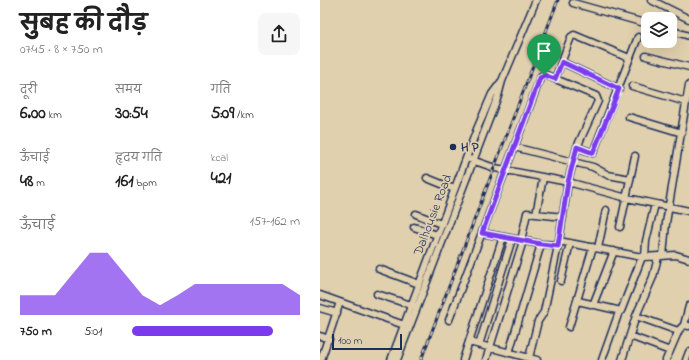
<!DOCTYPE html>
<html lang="hi">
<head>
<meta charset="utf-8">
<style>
	:root { --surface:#fff; --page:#f6f6f6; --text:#222; --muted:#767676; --accent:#7c3aed }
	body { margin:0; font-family:"Indie Flower","Playpen Sans Deva",sans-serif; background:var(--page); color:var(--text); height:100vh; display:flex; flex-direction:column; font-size:15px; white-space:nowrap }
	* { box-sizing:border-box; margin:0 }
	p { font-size:13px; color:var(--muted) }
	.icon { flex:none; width:22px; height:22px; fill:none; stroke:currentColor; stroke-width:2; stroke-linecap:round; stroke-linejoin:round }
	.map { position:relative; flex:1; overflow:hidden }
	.side { display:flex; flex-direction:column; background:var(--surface); width:320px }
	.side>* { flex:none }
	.fabs { position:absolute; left:321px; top:12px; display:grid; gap:8px }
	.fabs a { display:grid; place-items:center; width:36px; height:36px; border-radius:8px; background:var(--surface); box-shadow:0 4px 16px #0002; font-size:20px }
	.scale { position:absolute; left:12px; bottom:10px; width:70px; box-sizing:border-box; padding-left:4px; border:2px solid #1b2f5e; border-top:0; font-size:11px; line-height:14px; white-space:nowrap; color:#1b2f5e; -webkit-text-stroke:3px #e1d0ad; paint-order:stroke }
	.pin { position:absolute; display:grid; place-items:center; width:34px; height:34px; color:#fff; margin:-41px -17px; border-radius:50% 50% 50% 0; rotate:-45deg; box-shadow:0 0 4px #0007 }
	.pin .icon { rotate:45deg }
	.round { display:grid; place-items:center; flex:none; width:42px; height:42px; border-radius:8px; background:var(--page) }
	.head { display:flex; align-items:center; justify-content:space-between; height:68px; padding:0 20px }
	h1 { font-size:22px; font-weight:700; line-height:30px }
	.stats { display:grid; grid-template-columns:repeat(3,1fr); gap:6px; height:68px; padding:4px 20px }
	.stats div { display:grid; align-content:center }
	.stats b { font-size:17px; font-weight:700 }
	.stats small { font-size:11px; font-weight:400 }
	.stats p { font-size:11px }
	.chart { height:112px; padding:8px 20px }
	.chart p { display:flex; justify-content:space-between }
	.chart svg { width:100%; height:72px; margin-top:4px; fill:var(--accent); opacity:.7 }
	ul { padding:0 20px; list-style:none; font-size:13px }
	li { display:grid; grid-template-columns:64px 48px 1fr; align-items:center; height:30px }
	li i { height:10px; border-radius:5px; background:var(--accent) }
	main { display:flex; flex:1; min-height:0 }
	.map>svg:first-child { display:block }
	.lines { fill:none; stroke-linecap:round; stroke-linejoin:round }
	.minor-casing { stroke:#1b2f5e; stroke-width:9 }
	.minor { stroke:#e1d0ad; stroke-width:6 }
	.rail-casing { stroke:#1b2f5e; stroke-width:3 }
	.rail { stroke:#e1d0ad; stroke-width:1.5; stroke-dasharray:4.5; stroke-linecap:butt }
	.route-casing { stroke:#fff; stroke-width:8 }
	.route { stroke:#7c3aed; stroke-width:5 }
	.poi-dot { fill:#1b2f5e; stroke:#e1d0ad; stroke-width:1.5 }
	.labels { text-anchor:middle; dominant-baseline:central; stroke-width:3.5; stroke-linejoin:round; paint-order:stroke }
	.poi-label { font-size:13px; font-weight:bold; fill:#1b2f5e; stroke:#e1d0ad; text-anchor:start }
	.street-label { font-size:13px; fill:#1b2f5e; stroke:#e1d0ad }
</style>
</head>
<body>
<main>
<section class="side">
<div class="head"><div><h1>सुबह की दौड़</h1><p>07:45 · 8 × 750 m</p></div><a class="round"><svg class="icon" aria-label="share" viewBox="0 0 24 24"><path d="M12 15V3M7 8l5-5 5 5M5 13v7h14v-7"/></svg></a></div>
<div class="stats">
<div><p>दूरी</p><b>6.00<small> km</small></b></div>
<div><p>समय</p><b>30:54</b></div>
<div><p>गति</p><b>5:09<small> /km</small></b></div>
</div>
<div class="stats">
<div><p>ऊँचाई</p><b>48<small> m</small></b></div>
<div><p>हृदय गति</p><b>161<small> bpm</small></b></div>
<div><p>kcal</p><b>421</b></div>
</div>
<div class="chart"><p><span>ऊँचाई</span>157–162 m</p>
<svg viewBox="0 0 160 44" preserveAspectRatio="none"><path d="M0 44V32L10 32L20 32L30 19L40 6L50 6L60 19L70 32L80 38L90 32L100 25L110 25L120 25L130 25L140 25L150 25L160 32V44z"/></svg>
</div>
<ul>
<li><b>750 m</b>5:01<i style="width:84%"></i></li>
</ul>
</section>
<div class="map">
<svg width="369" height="360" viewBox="0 0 369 360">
	<rect width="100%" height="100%" fill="#e1d0ad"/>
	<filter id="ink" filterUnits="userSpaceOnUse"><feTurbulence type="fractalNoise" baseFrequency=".025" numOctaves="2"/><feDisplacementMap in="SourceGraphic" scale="8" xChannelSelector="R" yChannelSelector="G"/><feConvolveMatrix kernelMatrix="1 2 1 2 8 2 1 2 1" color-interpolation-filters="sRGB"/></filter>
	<g filter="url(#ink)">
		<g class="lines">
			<defs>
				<path id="minor" d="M 331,0 L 369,19
					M 253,3 L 328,24
					M 350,30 L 369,36
					M 326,56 L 369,67
					M 242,62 L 299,89
					M 235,79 L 251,37 L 254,35 L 309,58
					M 312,86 L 366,102
					M 309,117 L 362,133
					M 194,147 L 273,167 L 288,175 L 310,179
					M 257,147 L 273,153 L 318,37
					M 149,159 L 175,168 L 248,182 L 307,198 L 369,211
					M 107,178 L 134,189
					M 96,214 L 121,224
					M 216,214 L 223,178
					M 94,227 L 117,235
					M 300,227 L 315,156
					M 162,233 L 221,244 L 238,245
					M 201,241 L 207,213 L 243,217
					M 239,241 L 322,257 L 356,255 L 369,259
					M 278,248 L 286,210
					M 343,256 L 346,223 L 369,85
					M 325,257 L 326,241 L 335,204
					M 59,269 L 99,284
					M 241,281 L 250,243
					M 57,294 L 94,306
					M 0,295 L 84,325
					M 258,301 L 301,311 L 322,257
					M 273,305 L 294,251
					M 0,308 L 17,313
					M 316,316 L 358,331
					M 129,320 L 221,76 L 226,75 L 276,96 L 278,101 L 257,147 L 248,182 L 239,241 L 224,312 L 218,321 L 209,358
					M 364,325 L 369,306
					M 249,327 L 273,247
					M 0,336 L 9,339
					M 310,336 L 350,351
					M 149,342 L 217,360
					M 159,345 L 192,239
					M 189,353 L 221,244
					M 1,360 L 20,302
					M 71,360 L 157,129 L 172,94 L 181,82
					M 77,360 L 178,96 L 182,81 L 216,0
					M 143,360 L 183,237
					M 166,360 L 203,241
					M 282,360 L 299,312
					M 302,360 L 316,316 L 333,277 L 338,257
					M 346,360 L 359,330 L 364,325 L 369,326
					M 366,360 L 369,352"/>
			</defs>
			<!-- minor casing -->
			<use href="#minor" class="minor-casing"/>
			<!-- minor -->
			<use href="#minor" class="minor"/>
			<defs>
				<path id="rail" d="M 101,360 L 238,0"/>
			</defs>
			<!-- rail casing -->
			<use href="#rail" class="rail-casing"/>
			<!-- rail -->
			<use href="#rail" class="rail"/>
		</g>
	</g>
	<g class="lines" filter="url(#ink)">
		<defs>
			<path id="route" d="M 242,62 L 299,89 L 273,153 L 257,147 L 248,182 L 238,246 L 221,244 L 162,233 L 220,78 L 224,75 L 235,79 Z"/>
		</defs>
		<!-- route casing -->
		<use href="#route" class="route-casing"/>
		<!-- route -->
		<use href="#route" class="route"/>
	</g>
	<!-- markers -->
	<circle class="poi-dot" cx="133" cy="147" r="4"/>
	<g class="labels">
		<!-- poi labels -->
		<g class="poi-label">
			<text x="141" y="147">H P</text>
		</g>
		<!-- street labels -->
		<g class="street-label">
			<text transform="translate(113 215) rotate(-69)">Dalhousie Road</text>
		</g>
	</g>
</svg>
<div class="fabs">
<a><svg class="icon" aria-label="layers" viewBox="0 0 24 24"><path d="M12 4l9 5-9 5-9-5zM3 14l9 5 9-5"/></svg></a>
</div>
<div class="scale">100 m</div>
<div class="pin" style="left:224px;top:75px;background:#1e9e55"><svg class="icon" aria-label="arrive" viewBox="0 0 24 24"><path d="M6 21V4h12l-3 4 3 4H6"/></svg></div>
</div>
</main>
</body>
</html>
